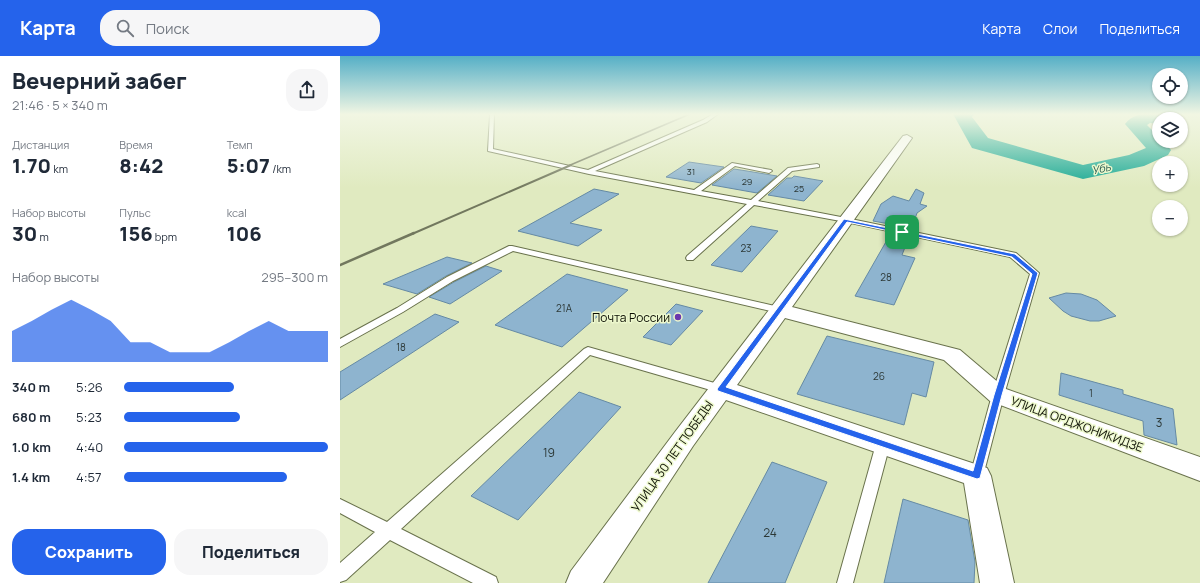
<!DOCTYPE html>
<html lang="ru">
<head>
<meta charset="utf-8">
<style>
	:root { --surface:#fff; --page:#f6f6f7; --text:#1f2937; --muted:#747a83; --accent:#2563eb }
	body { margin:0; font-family:Manrope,sans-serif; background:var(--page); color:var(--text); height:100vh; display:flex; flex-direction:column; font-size:15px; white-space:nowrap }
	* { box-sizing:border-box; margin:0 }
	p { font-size:13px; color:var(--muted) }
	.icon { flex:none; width:22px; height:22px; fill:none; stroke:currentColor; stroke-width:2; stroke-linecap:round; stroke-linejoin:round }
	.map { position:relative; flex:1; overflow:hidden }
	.side { display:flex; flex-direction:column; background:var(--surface); width:340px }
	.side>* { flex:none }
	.tools { position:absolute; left:812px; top:12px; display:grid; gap:8px }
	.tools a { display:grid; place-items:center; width:36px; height:36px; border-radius:50%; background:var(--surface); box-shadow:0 1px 3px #0004; font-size:20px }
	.pin { position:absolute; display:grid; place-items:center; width:34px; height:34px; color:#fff; margin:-17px; border-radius:8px; box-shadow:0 2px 6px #0006 }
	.round { display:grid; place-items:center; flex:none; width:42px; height:42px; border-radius:16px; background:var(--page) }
	.head { display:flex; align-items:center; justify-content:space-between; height:68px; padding:0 12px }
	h1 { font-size:22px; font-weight:800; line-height:30px }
	.stats { display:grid; grid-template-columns:repeat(3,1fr); gap:6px; height:68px; padding:4px 12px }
	.stats div { display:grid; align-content:center }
	.stats b { font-size:20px; font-weight:800 }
	.stats small { font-size:11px; font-weight:400 }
	.stats p { font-size:11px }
	.chart { height:112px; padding:8px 12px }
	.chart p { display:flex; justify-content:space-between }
	.chart svg { width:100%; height:72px; margin-top:4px; fill:var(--accent); opacity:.7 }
	.button { display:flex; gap:8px; margin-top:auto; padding:8px 12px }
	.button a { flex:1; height:46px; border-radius:16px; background:var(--accent); color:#fff; font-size:16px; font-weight:800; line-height:46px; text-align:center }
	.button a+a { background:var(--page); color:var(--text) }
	ul { padding:0 12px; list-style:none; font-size:13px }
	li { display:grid; grid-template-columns:64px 48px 1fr; align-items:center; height:30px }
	li i { height:10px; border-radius:5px; background:var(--accent) }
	header { display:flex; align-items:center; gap:24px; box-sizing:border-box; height:56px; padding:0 20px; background:var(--accent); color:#fff }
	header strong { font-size:19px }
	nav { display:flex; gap:22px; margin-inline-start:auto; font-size:14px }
	.search { width:280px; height:36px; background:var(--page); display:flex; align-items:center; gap:10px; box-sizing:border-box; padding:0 14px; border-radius:16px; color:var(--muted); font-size:15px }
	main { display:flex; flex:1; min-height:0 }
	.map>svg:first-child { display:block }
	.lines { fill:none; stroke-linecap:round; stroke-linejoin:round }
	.river { fill:#18a893; fill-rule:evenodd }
	.building { fill:#8eb4cf; stroke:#658aa4 }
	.service-casing { stroke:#69724c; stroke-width:2 }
	.minor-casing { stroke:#69724c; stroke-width:2 }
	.service { fill:#fff; fill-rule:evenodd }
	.minor { fill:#fff; fill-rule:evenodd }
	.rail-far2 { stroke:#72785e; stroke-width:1.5 }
	.rail-far1 { stroke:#72785e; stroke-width:2 }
	.rail { stroke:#72785e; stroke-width:2.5 }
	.route { fill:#2563eb; stroke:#fff; fill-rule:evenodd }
	.poi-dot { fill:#6b37ae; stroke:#edf8cd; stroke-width:1.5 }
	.labels { text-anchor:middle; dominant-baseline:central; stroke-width:3; stroke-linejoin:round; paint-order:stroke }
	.far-number-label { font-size:9px; fill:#2c3836 }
	.number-label { font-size:10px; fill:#2c3836 }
	.far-water-label { font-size:11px; font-style:italic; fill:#275b51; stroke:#edf8cd }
	.poi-label { font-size:12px; fill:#0c0f03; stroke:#edf8cd; text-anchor:end }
	.near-number-label { font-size:12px; fill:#2c3836 }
	.street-label { font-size:12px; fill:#0c0f03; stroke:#edf8cd }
</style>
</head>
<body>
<header>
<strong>Карта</strong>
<div class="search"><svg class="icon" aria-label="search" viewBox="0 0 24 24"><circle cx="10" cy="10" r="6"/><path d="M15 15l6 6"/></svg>Поиск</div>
<nav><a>Карта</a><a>Слои</a><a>Поделиться</a></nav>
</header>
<main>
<section class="side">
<div class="head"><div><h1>Вечерний забег</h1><p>21:46 · 5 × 340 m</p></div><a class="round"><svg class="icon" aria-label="share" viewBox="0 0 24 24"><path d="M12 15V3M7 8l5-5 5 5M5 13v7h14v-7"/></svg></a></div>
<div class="stats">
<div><p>Дистанция</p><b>1.70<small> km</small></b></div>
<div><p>Время</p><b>8:42</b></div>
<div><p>Темп</p><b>5:07<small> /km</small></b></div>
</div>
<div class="stats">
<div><p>Набор высоты</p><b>30<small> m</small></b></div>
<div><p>Пульс</p><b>156<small> bpm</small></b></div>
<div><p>kcal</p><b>106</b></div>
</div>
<div class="chart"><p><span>Набор высоты</span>295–300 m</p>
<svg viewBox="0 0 160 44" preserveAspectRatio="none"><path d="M0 44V25L10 19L20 12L30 6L40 12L50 19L60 32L70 32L80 38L90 38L100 38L110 32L120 25L130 19L140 25L150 25L160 25V44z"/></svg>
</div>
<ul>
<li><b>340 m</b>5:26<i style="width:54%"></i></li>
<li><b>680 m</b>5:23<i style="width:57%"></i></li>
<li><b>1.0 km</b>4:40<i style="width:100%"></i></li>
<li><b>1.4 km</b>4:57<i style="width:80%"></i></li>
</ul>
<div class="button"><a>Сохранить</a><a>Поделиться</a></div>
</section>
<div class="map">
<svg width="860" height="527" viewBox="0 0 860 527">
	<rect width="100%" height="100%" fill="#e0eac0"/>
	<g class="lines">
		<!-- river -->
		<path class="river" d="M 613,58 L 634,58 L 632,61 L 648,82 L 743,109 L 789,99 L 806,92 L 785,68 C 796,53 819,58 835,58 L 839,59 L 841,63 L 819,63 L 819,68 L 810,67 L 807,69 L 819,81 L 819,85 L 823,85 L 831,94 L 828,99 L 804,110 L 743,123 L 632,92 Z"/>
	</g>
	<!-- building -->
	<path class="building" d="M 349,106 L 384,111 L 361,127 L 326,121 Z
		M 394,113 L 407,115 L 437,120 L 417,137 L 372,129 Z
		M 454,120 L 483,125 L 464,145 L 428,139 L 447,122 L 452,122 Z
		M 254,133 L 279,138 L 230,167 L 262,174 L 238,190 L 178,175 Z
		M 576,133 L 584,137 L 580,148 L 587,150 L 577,157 L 571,174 L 554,170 L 555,169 L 533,165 L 541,148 L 553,140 L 569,145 Z
		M 411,170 L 438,175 L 402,216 L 371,209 Z
		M 551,177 L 569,181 L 562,199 L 575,202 L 554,249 L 515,240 Z
		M 107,201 L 132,207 L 106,220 L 77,238 L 43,228 Z
		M 146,210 L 162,215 L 110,248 L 89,241 L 114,226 Z
		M 227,218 L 288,234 L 222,291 L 155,269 Z
		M 726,237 L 741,238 L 757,244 L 776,260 L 759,265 L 750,265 L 731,260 L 723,255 L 709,242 Z
		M 336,248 L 363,255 L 331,289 L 303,281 Z
		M 95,258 L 119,266 L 0,344 L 0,316 Z
		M 487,280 L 594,306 L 586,341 L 572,337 L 564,369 L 457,338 Z
		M 721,317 L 783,334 L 783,338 L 833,353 L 837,389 L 804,379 L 803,365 L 719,339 Z
		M 239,336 L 281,351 L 178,464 L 131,440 Z
		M 432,406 L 487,426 L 445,527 L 368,527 Z
		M 563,443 L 628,464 L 635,506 L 634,527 L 544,527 Z"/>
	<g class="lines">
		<defs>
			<path id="service" d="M 150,58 L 154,58 L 153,93 L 248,114 L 363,64 L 373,58 L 378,58 L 367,66 L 255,115 L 354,134 L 392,107 L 431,114 L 432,115 L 429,117 L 395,110 L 361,135 L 411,144 L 448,112 L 477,108 L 479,109 L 479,111 L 452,115 L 418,145 L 506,162 L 676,197 L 699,217 L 664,339 L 642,424 L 637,426 L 632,424 L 630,420 L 652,339 L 690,218 L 670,201 L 506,166 L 414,149 L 353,204 L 347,204 L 346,202 L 347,200 L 407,148 L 249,118 L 148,95 Z
				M 169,190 L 172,190 L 439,251 L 444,254 L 439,257 L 173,195 L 113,225 L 63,256 L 0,291 L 0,283 L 57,252 L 107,221 Z
				M 248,291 L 385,330 L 387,333 L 385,336 L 381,337 L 250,299 L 61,473 L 156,521 L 158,527 L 133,527 L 50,484 L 6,524 L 0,526 L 0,507 L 35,476 L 0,457 L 0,443 L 47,466 L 244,293 Z
				M 543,383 L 548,384 L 550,388 L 513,527 L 497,527 L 536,388 L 538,384 Z"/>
			<path id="minor" d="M 567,79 L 572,82 L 452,251 L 620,294 L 666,333 L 860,401 L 860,425 L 650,345 L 604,304 L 445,262 L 397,329 L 647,412 L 651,420 L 674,527 L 640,527 L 624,427 L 386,344 L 353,390 L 263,527 L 226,527 L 231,515 L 335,376 L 563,80 Z"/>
		</defs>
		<!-- service casing -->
		<use href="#service" class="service-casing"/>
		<!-- minor casing -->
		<use href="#minor" class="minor-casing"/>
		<!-- service -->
		<use href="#service" class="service"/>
		<!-- minor -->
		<use href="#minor" class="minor"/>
		<!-- rail-far2 -->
		<path class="rail-far2" d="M 228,110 L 350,58"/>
		<!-- rail-far1 -->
		<path class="rail-far1" d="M 72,178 L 231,109"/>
		<!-- rail -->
		<path class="rail" d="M 0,209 L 74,177"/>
	</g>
	<!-- sky -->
	<linearGradient id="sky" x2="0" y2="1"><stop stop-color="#55afc6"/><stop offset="0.44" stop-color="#f1f6e3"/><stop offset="1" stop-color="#f1f6e3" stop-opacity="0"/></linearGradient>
	<rect width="860" height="132" fill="url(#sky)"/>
	<!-- route -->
	<path class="route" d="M 504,163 L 675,198 L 698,217 L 662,339 L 640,422 L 637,423 L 378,335 L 377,333 ZM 507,166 L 672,201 L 692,218 L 654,339 L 633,415 L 386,331 Z"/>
	<!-- markers -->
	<circle class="poi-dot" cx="338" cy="261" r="4"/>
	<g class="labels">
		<!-- far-number labels -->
		<g class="far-number-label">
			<text x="351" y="115">31</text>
			<text x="407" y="125">29</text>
			<text x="459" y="132">25</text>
		</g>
		<!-- number labels -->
		<g class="number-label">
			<text x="406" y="192">23</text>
			<text x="546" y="221">28</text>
			<text x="224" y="252">21А</text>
			<text x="61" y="291">18</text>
			<text x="539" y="320">26</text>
			<text x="751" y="337">1</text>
		</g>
		<!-- far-water labels -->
		<g class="far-water-label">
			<text transform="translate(761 112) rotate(-12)">Убь</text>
		</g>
		<!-- poi labels -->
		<g class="poi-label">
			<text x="330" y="261">Почта России</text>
		</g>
		<!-- near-number labels -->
		<g class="near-number-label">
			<text x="819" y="366">3</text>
			<text x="209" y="396">19</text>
			<text x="430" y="476">24</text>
		</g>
		<!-- street labels -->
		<g class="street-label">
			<text transform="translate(737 368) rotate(20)">УЛИЦА ОРДЖОНИКИДЗЕ</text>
			<text transform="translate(332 400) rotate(-55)">УЛИЦА 30 ЛЕТ ПОБЕДЫ</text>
		</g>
	</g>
</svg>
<div class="tools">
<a><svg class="icon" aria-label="locate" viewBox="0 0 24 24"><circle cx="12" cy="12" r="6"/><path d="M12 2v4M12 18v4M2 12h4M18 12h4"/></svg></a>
<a><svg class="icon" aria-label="layers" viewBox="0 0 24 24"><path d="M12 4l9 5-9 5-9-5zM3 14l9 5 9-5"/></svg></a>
<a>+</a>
<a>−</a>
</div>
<div class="pin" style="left:562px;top:176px;background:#1e9e55"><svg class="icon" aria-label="arrive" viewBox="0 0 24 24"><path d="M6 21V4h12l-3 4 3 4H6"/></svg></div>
</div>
</main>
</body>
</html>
